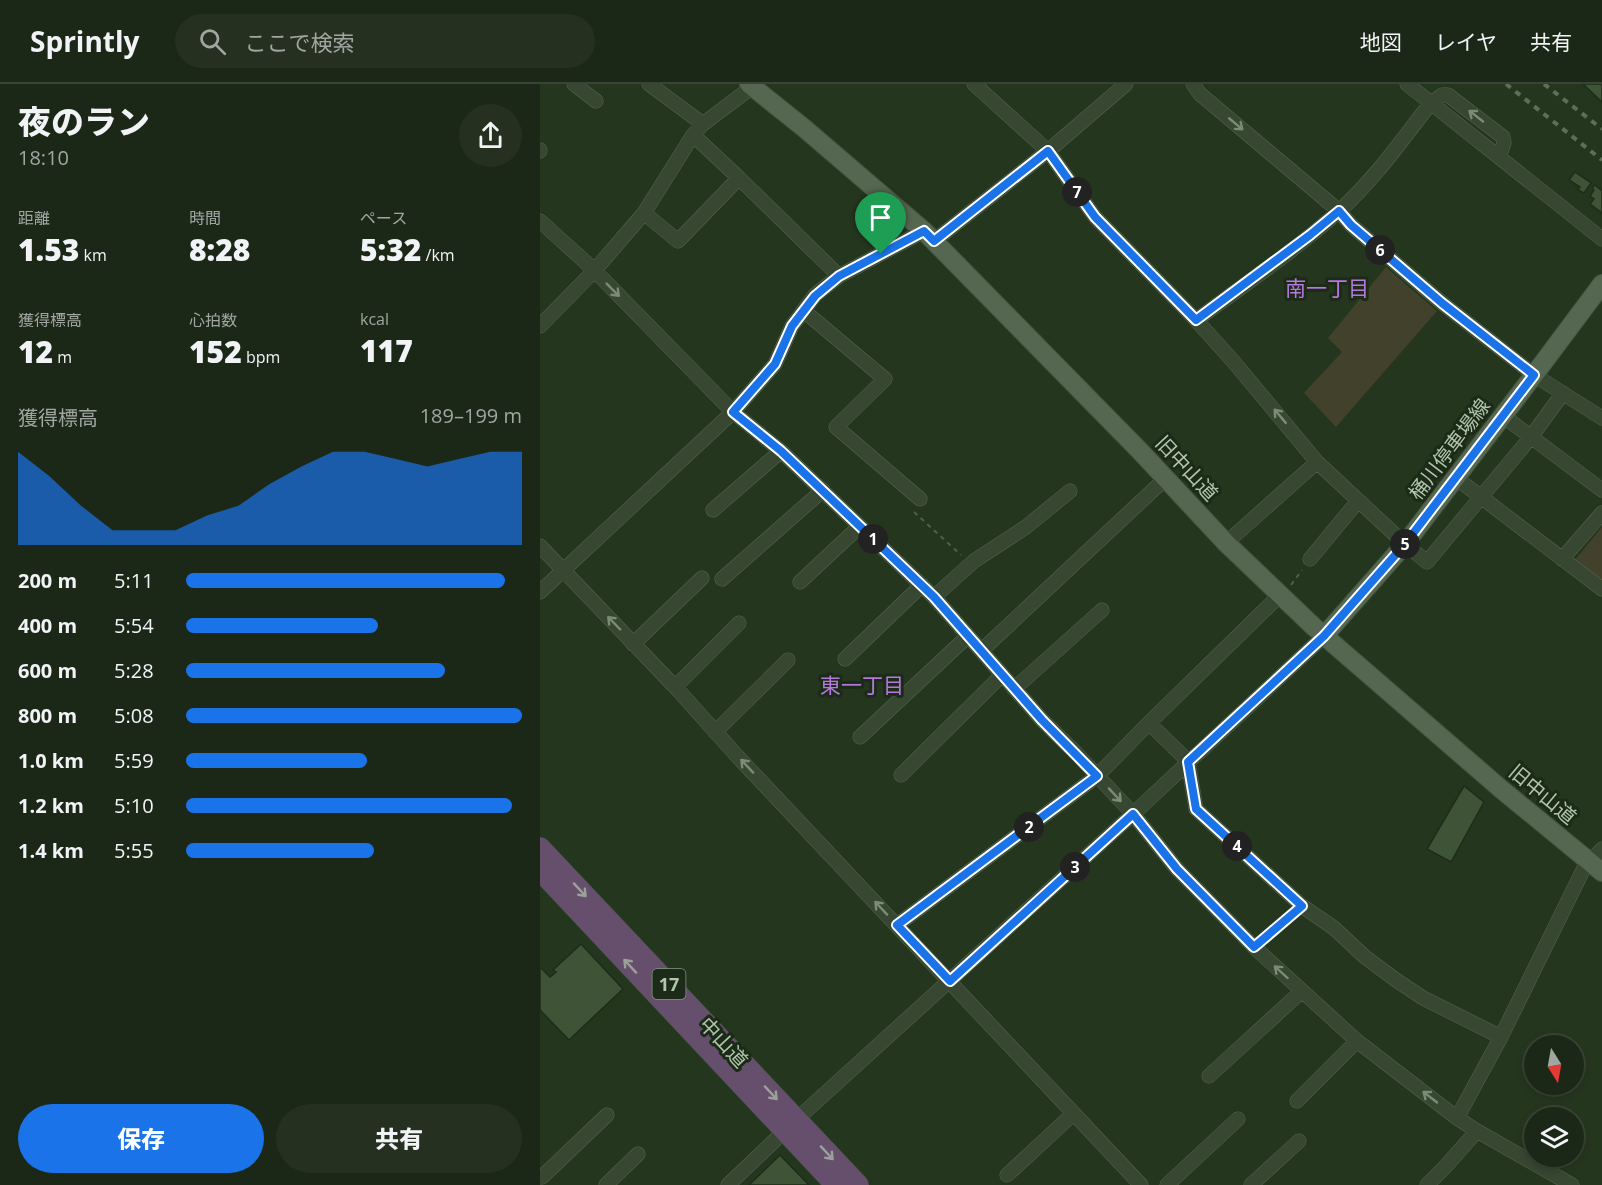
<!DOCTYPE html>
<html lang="ja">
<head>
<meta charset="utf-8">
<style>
	:root { --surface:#1c2817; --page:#253020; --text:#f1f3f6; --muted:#a0a6a1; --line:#3a4436; --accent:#1a73e8 }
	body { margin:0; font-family:"Open Sans","Noto Sans JP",sans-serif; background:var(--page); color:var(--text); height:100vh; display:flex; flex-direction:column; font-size:22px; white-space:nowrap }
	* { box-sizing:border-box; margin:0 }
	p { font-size:20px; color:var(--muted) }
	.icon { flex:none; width:33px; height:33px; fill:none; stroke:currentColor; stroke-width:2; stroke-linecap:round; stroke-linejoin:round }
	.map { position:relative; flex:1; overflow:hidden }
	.sheet { display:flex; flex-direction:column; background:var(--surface); width:540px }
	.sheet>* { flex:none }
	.needle { width:39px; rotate:169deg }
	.controls { position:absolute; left:984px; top:951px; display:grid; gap:12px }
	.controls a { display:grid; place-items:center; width:60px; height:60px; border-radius:50%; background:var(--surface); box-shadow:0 3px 9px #0003,0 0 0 2px var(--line); font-size:30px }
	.pin { position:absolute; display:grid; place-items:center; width:51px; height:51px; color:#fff; margin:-62px -26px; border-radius:50% 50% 50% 0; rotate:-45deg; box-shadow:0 0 6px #0007 }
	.pin .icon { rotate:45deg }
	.km { position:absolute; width:30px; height:30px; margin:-15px; border-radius:50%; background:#222; color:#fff; font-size:16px; line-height:30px; text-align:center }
	.round { display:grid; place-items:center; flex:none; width:63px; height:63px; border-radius:32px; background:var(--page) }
	.head { display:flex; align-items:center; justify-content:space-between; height:102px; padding:0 18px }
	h1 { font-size:33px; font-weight:800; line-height:45px }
	.figures { display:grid; grid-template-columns:repeat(3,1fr); gap:9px; height:102px; padding:6px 18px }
	.figures div { display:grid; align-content:center }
	.figures b { font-size:30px; font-weight:800 }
	.figures small { font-size:16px; font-weight:400 }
	.figures p { font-size:16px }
	.chart { height:168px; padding:12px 18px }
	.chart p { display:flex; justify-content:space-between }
	.chart svg { width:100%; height:108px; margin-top:6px; fill:var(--accent); opacity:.7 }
	.primary-button { display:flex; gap:12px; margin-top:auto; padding:12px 18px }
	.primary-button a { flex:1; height:69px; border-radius:36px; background:var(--accent); color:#fff; font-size:24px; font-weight:800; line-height:69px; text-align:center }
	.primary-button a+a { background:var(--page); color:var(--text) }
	ul { padding:0 18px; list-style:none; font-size:20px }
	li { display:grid; grid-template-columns:96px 72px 1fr; align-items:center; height:45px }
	li i { height:15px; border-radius:8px; background:var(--accent) }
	header { display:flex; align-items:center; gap:36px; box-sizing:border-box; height:84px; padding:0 30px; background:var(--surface); border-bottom:2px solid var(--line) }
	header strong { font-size:28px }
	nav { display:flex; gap:33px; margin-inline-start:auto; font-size:21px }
	.search { width:420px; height:54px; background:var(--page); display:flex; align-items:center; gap:15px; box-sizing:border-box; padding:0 21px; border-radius:33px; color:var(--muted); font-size:22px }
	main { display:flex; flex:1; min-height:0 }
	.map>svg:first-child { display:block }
	.green { fill:#41412c }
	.building { fill:#3f5437; stroke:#1e2d1a; stroke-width:1.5 }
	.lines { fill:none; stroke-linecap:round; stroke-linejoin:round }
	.minor-casing { stroke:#546550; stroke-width:15 }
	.major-casing { stroke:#43533f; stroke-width:20 }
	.highway-casing { stroke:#41513d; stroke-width:22 }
	.path { stroke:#565e47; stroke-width:2; stroke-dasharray:4.5 4.5; stroke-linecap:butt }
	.minor { stroke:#374732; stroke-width:14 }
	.major { stroke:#556750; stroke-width:18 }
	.highway { stroke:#664f6d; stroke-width:21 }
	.rail { stroke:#5c7056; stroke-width:4; stroke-dasharray:6 6; stroke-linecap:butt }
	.oneway { stroke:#7a8c75 }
	.oneway2 { stroke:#9aa199 }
	.route-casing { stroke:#fff; stroke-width:12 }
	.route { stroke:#1a73e8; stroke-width:8 }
	.labels { text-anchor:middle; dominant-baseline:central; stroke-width:6; stroke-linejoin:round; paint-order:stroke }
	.shield { fill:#1c2b18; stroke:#849680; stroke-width:1.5 }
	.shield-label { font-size:18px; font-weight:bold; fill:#b1c4ac }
	.street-label { font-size:20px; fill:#b1c4ac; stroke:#1c2b18 }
	.neighbourhood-label { font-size:21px; fill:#b578dd; stroke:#1c2b18 }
</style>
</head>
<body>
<header>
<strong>Sprintly</strong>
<div class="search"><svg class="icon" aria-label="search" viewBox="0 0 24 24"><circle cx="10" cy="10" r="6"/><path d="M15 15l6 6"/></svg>ここで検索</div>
<nav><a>地図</a><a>レイヤ</a><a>共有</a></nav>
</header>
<main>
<section class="sheet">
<div class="head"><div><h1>夜のラン</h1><p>18:10</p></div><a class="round"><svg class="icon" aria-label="share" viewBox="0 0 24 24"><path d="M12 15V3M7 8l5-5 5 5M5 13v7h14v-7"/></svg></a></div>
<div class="figures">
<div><p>距離</p><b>1.53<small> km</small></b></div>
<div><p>時間</p><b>8:28</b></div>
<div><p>ペース</p><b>5:32<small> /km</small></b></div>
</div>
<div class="figures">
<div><p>獲得標高</p><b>12<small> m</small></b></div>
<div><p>心拍数</p><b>152<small> bpm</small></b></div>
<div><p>kcal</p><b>117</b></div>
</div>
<div class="chart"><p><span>獲得標高</span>189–199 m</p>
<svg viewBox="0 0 160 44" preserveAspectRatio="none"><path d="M0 44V6L10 16L20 28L30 38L40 38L50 38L60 32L70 28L80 19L90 12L100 6L110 6L120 9L130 12L140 9L150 6L160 6V44z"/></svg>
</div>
<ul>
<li><b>200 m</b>5:11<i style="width:95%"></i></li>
<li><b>400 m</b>5:54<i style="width:57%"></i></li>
<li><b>600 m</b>5:28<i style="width:77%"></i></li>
<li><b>800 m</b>5:08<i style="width:100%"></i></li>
<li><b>1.0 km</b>5:59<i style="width:54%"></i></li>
<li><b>1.2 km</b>5:10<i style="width:97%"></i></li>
<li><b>1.4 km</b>5:55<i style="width:56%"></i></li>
</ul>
<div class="primary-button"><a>保存</a><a>共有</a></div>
</section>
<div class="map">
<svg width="1062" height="1101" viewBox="0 0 1062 1101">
	<rect width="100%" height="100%" fill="#25361f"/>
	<!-- green -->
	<path class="green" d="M 846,183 L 897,227 L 796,343 L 764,309 L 802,268 L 788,254 Z
		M 1062,443 L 1062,501 L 1034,477 Z"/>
	<!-- building -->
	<path class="building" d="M 1043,0 L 1062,0 L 1062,18 Z
		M 1035,88 L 1051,99 L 1044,109 L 1038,106 L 1040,103 L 1029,96 Z
		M 1055,101 L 1062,107 L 1062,129 L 1050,120 L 1054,115 L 1050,112 L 1054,106 L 1052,104 Z
		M 924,702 L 944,718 L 911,778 L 887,765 Z
		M 41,860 L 83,905 L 29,956 L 0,926 L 0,885 L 1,884 L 10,893 L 16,888 L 13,886 Z
		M 240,1071 L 269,1101 L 209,1101 Z"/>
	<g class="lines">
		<defs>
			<path id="minor" d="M 34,0 L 56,17
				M 109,0 L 163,40
				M 434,0 L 508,67 L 555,133 L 656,236 L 693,277 L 777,378 L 865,460 L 887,478 L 991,353 L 1023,309
				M 653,0 L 660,10 L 799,127 L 811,141 L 902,219 L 994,291 L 1062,334
				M 867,0 L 1062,155
				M 153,51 L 199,94 L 299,192
				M 0,66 L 0,67
				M 104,129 L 138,157 L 199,94
				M 0,137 L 52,184 L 193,328 L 241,367 L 394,513 L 502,636 L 536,669 L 593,730 L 637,785 L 714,863 L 817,957 L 917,1034 L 937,1047 L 1032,1101
				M 394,157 L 508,67 L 586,0
				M 264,227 L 345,295 L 296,343 L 380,415
				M 656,236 C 704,201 754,167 798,128 C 834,96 861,57 890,20 L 902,11 L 908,11 L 963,53 L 964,59 L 959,73
				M 0,242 L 54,187 L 104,129 L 153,51 L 163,40 L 212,3
				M 963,332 L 1062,406
				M 916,394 L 1062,505
				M 173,426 L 241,367
				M 686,459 L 777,378
				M 0,462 L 138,606 L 198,673 L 601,1101
				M 770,475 L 818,417
				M 1022,475 L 1062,429
				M 182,495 L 283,406
				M 260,498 L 320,442
				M 0,508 L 193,328 L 235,280 L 252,242 L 275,211 L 299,192 L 384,147
				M 394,513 L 434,477 L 486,443 L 530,407
				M 93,560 L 162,494
				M 441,567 L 626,394
				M 305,575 L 382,501
				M 135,603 L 199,539
				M 474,605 L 562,526
				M 609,639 L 648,677 L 656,725 L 762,822 L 794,844 L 825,873 L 856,896 L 883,914 L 961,953
				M 175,648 L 248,576
				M 320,653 L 428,552
				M 361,691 L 462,591
				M 1050,778 L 1062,765
				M 357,841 L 557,692 L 609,639 L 740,511
				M 669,992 L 762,907
				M 757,1017 L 817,957
				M 917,1034 L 961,953 L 1048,776
				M 467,1091 L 533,1030
				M 2,1093 L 67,1031
				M 66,1101 L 98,1070
				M 188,1101 L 256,1036 L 593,730 L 784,552
				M 627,1101 L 698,1035
				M 711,1101 L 759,1057
				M 887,1101 L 905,1083 L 937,1047"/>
			<path id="major" d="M 209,0 L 264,44 L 384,147 L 600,367 L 686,459 L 774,543 L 961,705 L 1062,788
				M 784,552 L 865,460 L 994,291 L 1062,200"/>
			<path id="highway" d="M 0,764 L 318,1101
				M 0,786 L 296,1101"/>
		</defs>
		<!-- minor casing -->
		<use href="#minor" class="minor-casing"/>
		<!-- major casing -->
		<use href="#major" class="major-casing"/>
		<!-- highway casing -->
		<use href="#highway" class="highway-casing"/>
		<!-- path -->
		<path class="path" d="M 374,428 L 421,471
			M 751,501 L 762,486
			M 723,855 L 751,832"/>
		<!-- minor -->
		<use href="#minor" class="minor"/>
		<!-- major -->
		<use href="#major" class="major"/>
		<!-- highway -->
		<use href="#highway" class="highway"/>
		<!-- rail -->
		<path class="rail" d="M 966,0 L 1062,76
			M 1004,0 L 1062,45"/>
	</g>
	<!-- one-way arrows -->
	<defs><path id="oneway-shaft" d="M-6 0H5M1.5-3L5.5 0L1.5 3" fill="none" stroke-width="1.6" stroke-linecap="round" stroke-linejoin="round" transform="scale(1.5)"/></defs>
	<g class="oneway">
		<use href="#oneway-shaft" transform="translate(936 32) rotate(-142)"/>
		<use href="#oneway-shaft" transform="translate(696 40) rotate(40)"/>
		<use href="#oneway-shaft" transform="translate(73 206) rotate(45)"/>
		<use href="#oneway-shaft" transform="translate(740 332) rotate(-130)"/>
		<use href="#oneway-shaft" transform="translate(74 539) rotate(-134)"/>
		<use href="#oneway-shaft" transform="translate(207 682) rotate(-133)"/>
		<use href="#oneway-shaft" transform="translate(575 711) rotate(47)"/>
		<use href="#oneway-shaft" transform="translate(341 824) rotate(-133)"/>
		<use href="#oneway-shaft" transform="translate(741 888) rotate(-138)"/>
		<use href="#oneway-shaft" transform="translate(890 1013) rotate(-142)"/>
	</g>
	<g class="oneway2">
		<use href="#oneway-shaft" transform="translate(40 806) rotate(47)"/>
		<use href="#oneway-shaft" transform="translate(90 882) rotate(-133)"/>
		<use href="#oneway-shaft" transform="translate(231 1009) rotate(47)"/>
		<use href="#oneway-shaft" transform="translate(287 1069) rotate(47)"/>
	</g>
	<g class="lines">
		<defs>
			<path id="route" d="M 508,67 L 555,133 L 656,236 L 770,151 L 799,127 L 811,141 L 902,219 L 994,291 L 865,460 L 784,552 L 648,678 L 656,725 L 762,822 L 714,863 L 637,785 L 593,730 L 410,897 L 357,841 L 557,692 L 502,636 L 394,513 L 241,367 L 193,328 L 235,280 L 252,242 L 275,212 L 299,192 L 384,147 L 394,157 Z"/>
		</defs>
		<!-- route casing -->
		<use href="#route" class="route-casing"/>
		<!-- route -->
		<use href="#route" class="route"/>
	</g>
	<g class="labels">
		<!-- shield labels -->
		<rect class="shield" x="112.5" y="885" width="33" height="30" rx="4.5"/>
		<g class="shield-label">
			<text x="129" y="900">17</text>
		</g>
		<!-- street labels -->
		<g class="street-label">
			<text transform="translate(909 365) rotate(-53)">桶川停車場線</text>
			<text transform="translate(647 384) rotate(47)">旧中山道</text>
			<text transform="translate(1003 710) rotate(40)">旧中山道</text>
			<text transform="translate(184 958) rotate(47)">中山道</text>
		</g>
		<!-- neighbourhood labels -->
		<g class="neighbourhood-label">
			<text x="787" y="204">南一丁目</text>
			<text x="322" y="601">東一丁目</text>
		</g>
	</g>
</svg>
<div class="controls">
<a><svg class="needle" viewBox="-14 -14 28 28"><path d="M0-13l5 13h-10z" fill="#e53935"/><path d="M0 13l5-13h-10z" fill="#a0a6a1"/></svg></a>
<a><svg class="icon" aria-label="layers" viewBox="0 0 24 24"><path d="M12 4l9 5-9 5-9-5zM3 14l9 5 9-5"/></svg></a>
</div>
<div class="pin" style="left:341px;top:170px;background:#1e9e55"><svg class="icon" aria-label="arrive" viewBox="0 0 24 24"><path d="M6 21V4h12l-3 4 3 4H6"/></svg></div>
<b class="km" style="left:333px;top:455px">1</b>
<b class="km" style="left:489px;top:743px">2</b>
<b class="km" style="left:535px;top:783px">3</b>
<b class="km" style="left:697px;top:762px">4</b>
<b class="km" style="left:865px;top:460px">5</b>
<b class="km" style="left:840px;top:166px">6</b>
<b class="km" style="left:537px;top:108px">7</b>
</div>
</main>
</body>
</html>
